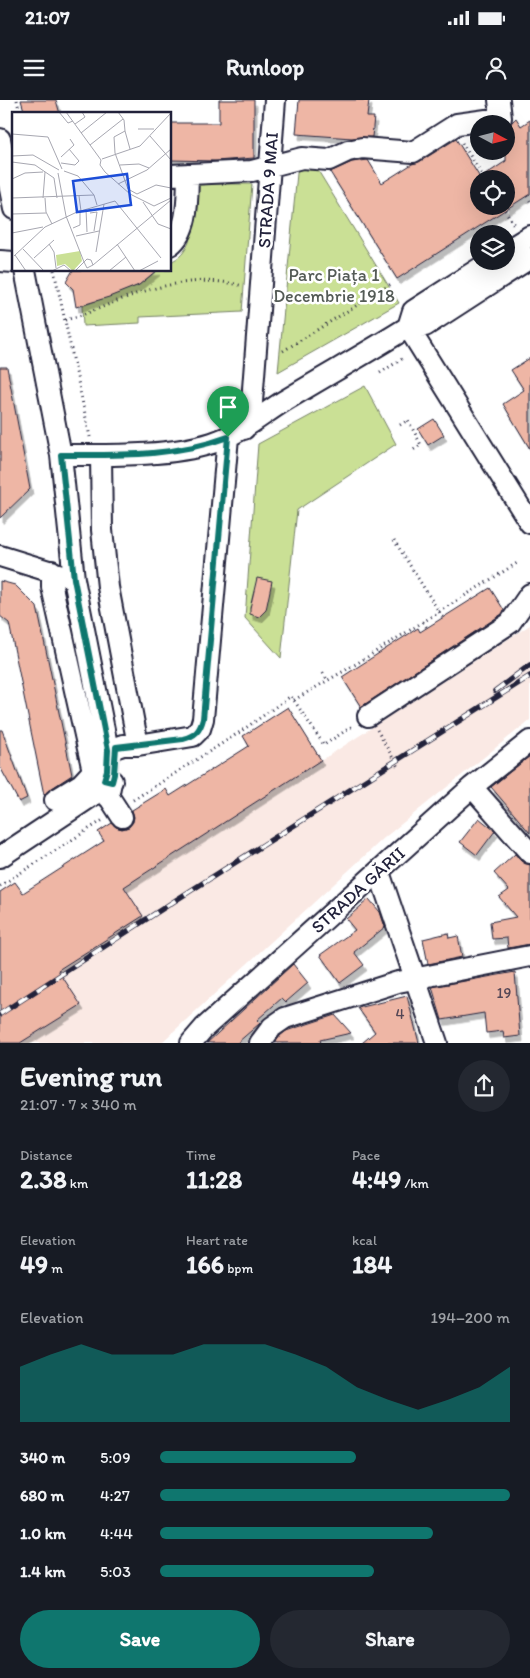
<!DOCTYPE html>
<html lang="en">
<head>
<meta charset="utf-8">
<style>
	:root { --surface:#171b24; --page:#242831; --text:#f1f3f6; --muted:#9ea1a6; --accent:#0f766e }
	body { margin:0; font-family:Itim,sans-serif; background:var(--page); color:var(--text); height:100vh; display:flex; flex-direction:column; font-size:19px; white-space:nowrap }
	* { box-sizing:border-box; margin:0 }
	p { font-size:16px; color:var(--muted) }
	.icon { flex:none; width:28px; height:28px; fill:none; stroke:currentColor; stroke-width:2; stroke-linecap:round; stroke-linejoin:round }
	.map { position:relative; height:943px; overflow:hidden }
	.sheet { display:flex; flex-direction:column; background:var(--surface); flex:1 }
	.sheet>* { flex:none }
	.needle { width:32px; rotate:97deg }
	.buttons { position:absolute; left:470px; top:15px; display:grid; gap:10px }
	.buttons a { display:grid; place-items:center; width:45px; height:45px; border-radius:50%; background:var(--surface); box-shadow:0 5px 20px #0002; font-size:25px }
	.pin { position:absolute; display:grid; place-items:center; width:42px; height:42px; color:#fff; margin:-51px -21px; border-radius:50% 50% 50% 0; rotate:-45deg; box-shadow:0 0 5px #0007 }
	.pin .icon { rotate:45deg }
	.round { display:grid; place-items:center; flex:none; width:52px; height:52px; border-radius:26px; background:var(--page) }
	.head { display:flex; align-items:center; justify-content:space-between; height:85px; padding:0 20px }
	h1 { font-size:28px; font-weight:700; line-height:38px }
	.stats { display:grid; grid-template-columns:repeat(3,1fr); gap:8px; height:85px; padding:5px 20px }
	.stats div { display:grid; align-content:center }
	.stats b { font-size:25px; font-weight:700 }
	.stats small { font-size:14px; font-weight:400 }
	.stats p { font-size:14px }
	.chart { height:140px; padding:10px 20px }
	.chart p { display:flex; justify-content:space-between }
	.chart svg { width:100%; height:90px; margin-top:5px; fill:var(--accent); opacity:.7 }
	.cta { display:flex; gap:10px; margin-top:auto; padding:10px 20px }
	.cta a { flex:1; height:58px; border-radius:30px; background:var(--accent); color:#fff; font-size:20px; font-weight:700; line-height:58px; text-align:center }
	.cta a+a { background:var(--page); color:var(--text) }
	ul { padding:0 20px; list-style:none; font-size:16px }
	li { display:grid; grid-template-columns:80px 60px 1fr; align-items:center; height:38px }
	li i { height:12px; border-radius:6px; background:var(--accent) }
	.status { display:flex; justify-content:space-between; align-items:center; height:35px; padding:0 25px; background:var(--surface); direction:ltr }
	.status svg { height:14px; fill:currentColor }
	header { display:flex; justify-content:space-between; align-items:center; height:65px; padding:0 20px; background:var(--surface); font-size:22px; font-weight:700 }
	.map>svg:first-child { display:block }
	.built { fill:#fae9e4 }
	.green { fill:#cae095; stroke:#768168 }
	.building { fill:#eeb6a5; stroke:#22223b; filter:url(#shadow) }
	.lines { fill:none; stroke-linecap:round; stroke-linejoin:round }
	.minor-casing { stroke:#22223b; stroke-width:24 }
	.path { stroke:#22223b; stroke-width:3; stroke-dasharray:1 4; stroke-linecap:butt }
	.minor { stroke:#fff; stroke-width:20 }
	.rail-casing { stroke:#22223b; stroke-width:5.5 }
	.rail { stroke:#fff; stroke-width:4; stroke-dasharray:11; stroke-linecap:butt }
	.route-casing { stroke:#fff; stroke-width:10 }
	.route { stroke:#0f766e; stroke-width:6 }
	.labels { text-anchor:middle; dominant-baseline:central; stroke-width:5; stroke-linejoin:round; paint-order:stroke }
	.number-label { font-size:15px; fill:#554756 }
	.street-label { font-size:18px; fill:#22223b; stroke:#fff }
	.park-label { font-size:18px; fill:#545b56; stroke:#fff }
	.inset-road { fill:none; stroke:#a7a7b1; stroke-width:1 }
	.view { fill:#1d4ed8; fill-opacity:0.15; stroke:#1d4ed8; stroke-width:2.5 }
	.inset-edge { fill:none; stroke:#22223b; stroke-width:2.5 }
</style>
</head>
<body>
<div class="status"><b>21:07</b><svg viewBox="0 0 49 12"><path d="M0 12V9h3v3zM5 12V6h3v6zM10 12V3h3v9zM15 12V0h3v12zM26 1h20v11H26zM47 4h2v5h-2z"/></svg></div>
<header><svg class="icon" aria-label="menu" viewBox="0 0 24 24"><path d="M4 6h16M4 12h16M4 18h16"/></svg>Runloop<svg class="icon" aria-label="person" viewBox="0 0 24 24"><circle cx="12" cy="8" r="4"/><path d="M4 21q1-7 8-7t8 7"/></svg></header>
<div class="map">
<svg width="530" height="943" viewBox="0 0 530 943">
	<defs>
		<filter id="shadow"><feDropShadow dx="3" dy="5.5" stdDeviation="0" flood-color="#0004"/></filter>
	</defs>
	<rect width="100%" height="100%" fill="#fff"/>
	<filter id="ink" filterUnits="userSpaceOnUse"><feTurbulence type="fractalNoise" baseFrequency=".02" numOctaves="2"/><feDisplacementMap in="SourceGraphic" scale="10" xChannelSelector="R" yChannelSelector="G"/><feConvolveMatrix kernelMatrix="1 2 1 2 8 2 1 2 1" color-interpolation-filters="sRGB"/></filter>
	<g filter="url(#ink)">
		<!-- built -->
		<path class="built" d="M 530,525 L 530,620 L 384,738 L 161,943 L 0,943 L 0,792 L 15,782 L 23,793 L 104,741 L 98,732 L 166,689 L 171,696 L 248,646 L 243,636 L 288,607 L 322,660 Z"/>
		<!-- green -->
		<path class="green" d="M 298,63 L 314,64 L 399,203 L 278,272 Z
			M 195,84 L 252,84 L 242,212 L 140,217 L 140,223 L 83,226 L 82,206 L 139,185 L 158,170 L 170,170 L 170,162 C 180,158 185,152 189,142 Z
			M 365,286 L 396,344 L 297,410 L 281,558 L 245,518 L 258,344 Z"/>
		<!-- building -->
		<path class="building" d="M 21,0 L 56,0 L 60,14 L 25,14 Z
			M 219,0 L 254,0 L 254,58 L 216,61 L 170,60 L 170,23 L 219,23 Z
			M 299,0 L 369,0 L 367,17 L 374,17 L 372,37 L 352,38 L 296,34 Z
			M 516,18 L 521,26 L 530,20 L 530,94 L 397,179 L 330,72 L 352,62 L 368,60 L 382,83 L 412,64 L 419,62 L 456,39 L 479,76 L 479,106 L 506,106 L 506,79 L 479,79 L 506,61 L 506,28 Z
			M 73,170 L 157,170 L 139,185 L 109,197 L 76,207 L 73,189 L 66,182 Z
			M 530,258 L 530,349 L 503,304 L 524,290 L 511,270 Z
			M 0,267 L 7,267 L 30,389 L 0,418 Z
			M 434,319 L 444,335 L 428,345 L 418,329 Z
			M 257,478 L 272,481 L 266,510 L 259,517 L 250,514 L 250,508 Z
			M 0,481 L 15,485 L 37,507 L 72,675 L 49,690 L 44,695 L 9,523 L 0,516 Z
			M 490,488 L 504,510 L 502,514 L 361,607 L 342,577 L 418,528 L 420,532 Z
			M 288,607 L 321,660 L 124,787 L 143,816 L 58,870 L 81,905 L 20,943 L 0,943 L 0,792 L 15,782 L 23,793 L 104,741 L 98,732 L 112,723 L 116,727 L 122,729 L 129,727 L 133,722 L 134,717 L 132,710 L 166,689 L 170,696 L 249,646 L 243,636 Z
			M 0,630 L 2,630 L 27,698 L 19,702 L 0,667 Z
			M 530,656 L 530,733 L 491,687 Z
			M 479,718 L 495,731 L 477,755 L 460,742 Z
			M 515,754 L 521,761 L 530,765 L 530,844 L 508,848 L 507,838 L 492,839 L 490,822 L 516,817 L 499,797 L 509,790 L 494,773 Z
			M 369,799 L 380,812 L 385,827 L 354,852 L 364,865 L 340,883 L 320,855 L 355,830 L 346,819 Z
			M 448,833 L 449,838 L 458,836 L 462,857 L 428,864 L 423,839 Z
			M 293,864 L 308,883 L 286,902 L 282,898 L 257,920 L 260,923 L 259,924 L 237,943 L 207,943 Z
			M 515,872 L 520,936 L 504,938 L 503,931 L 486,933 L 484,913 L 442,920 L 432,887 Z
			M 407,896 L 419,943 L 362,943 L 375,932 L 358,908 Z
			M 335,915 L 351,933 L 320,940 L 321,943 L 275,943 L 280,936 L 286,931 Z"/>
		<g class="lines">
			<defs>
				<path id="minor" d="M 0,39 L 14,109
					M 170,75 L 252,71 L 302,58 L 329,60 L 348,51 L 362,48 L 413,52 L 457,24 L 501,18 L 499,0
					M 170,145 C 190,130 187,96 188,74
					M 506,151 L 530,136
					M 0,161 L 14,162
					M 408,227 L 530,423
					M 408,227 L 413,211 L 416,209 L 491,161
					M 244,329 L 252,302 L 275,0
					M 61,355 C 107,355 168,357 212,343 C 240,334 260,316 284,301 C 325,276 367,253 408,227 L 425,226 L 530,158
					M 101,355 L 102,430 L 108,487 L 138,645
					M 0,456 L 65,476
					M 52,471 L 52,487 L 93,671 L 97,678 L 112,681
					M 368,616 L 510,523 L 530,494
					M 108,650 L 123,645 L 138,645 L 193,636 L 200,629 L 203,619 L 228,337
					M 111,682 L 108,697 L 109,697 L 122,717
					M 472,687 L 530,753
					M 55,700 L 81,684 L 93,671
					M 0,757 L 95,694 C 106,680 107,667 108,650 L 74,479 L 61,355 L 25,170
					M 379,772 L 437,943
					M 191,943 L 204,928 L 472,687 L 530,641
					M 260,943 L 272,927 L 285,918 L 398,882 L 530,856"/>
			</defs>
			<!-- minor casing -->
			<use href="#minor" class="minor-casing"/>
			<!-- path -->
			<path class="path" d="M 17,0 L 20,14
				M 462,43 L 483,76
				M 501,57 L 505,62
				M 527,96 L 530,101
				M 505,110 L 514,125
				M 54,170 L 90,337
				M 65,220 C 89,214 110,203 133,195 C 167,183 208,176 243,186
				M 283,251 L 391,184
				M 380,273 L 405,257
				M 400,325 L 408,320 L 421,345 L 413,350
				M 394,440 L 443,518
				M 423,522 L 427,528
				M 323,573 L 328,581
				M 294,600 L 356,564 L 517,463
				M 377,630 L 398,667
				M 133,700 L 240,632 L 291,596 L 324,645 L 354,625
				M 0,786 L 103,720"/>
			<!-- minor -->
			<use href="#minor" class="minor"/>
			<defs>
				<path id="rail" d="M 495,591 L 530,565
					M 0,914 L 176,800 L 530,576"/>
			</defs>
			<!-- rail casing -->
			<use href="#rail" class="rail-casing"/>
			<!-- rail -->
			<use href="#rail" class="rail"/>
		</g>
	</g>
	<g class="lines" filter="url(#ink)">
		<defs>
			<path id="route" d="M 228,337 L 203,619 C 200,631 195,636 183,639 L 116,647 L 114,674 L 112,682 L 104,680 L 107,670 L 108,650 L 74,479 L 61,355 C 117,355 175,357 228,337 Z"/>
		</defs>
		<!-- route casing -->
		<use href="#route" class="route-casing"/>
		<!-- route -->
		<use href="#route" class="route"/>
	</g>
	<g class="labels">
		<!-- number labels -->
		<g class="number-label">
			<text x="504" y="893">19</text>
			<text x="400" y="914">4</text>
		</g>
		<!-- street labels -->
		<g class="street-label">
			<text transform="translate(268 90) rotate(-86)">STRADA 9 MAI</text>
			<text transform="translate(358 790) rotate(-42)">STRADA GĂRII</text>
		</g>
		<!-- park labels -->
		<g class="park-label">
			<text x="334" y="175">Parc Piața 1<tspan x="334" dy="21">Decembrie 1918</tspan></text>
		</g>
	</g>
	<!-- overview -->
	<g transform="translate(12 12)">
		<rect width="159" height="159" fill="#fff"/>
		<path d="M 68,139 L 70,149 L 61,159 L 53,152 L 45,154 L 44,143 Z" fill="#cae095"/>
		<path class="inset-road" d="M 47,0 L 56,11 L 61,9M 54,0 L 89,48M 106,0 L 112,8 L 113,19 L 102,25 L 103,41 L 116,77 L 125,82M 63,12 L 73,5 L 70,0M 126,17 L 142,17M 113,19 L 118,37M 69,21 L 95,0M 0,22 L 36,25 L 50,57M 138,24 L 159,48M 78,33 L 111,7M 0,44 L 21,43 L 47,58M 49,45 L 62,33 L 58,27M 90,47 L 128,34 L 159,1M 89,48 L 88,53 L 93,60 L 118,82 L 142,94 L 159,86M 0,50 L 23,53 L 42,66 L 45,86M 49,51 L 63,53 L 67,49 L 57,37M 108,53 L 127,52 L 137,56M 52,59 L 66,64 L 82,83 L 85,93M 46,61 L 54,104 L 72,150M 0,67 L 13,61 L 31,60M 106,72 L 135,58 L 159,37M 125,82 L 144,73 L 159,76M 67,84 L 69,99M 0,86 L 82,83M 31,86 L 33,60M 33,86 L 34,100 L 40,112M 131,90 L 146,112 L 159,117M 74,97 L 75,120M 78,101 L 85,100 L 82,119M 0,102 L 34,101M 61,116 L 68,113 L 68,99M 0,121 L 31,115M 64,124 L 87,119M 37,132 L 42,140 L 44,156M 105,132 L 123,159M 11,137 L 32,159M 84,140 L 92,92M 3,143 L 14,159M 2,144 L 33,115 L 65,100 L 103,89 L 149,146M 22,146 L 42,128M 81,153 L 159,88M 40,159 L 52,153 L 59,159M 63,159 L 75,147 L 79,148 L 81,153 L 75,156 L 72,150M 97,159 L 114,145M 127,159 L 146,149"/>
		<path class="view" d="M 115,62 L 119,93 L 65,100 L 61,69 Z"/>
		<rect width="159" height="159" class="inset-edge"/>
	</g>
</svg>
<div class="buttons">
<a><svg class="needle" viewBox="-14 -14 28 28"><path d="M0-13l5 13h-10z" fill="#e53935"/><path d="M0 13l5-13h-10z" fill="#9ea1a6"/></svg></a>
<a><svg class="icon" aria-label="locate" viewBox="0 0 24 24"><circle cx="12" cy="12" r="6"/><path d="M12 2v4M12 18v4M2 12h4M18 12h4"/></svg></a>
<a><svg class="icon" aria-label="layers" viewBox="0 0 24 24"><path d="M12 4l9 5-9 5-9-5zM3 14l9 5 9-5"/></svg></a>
</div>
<div class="pin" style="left:228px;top:337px;background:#1e9e55"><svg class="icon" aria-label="arrive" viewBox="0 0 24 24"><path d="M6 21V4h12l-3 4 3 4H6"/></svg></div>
</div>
<section class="sheet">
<div class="head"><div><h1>Evening run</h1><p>21:07 · 7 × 340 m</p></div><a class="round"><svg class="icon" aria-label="share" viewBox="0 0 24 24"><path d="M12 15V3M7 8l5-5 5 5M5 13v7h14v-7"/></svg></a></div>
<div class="stats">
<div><p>Distance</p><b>2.38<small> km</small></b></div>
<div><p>Time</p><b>11:28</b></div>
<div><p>Pace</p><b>4:49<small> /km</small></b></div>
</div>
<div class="stats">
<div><p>Elevation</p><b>49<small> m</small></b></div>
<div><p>Heart rate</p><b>166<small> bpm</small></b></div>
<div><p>kcal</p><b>184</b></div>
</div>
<div class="chart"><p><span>Elevation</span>194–200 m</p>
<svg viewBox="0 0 160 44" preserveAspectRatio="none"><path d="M0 44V17L10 11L20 6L30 11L40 11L50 11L60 6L70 6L80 6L90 11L100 17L110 27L120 33L130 38L140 33L150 27L160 17V44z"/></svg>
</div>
<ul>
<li><b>340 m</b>5:09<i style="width:56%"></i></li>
<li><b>680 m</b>4:27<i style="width:100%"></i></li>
<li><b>1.0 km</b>4:44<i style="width:78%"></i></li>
<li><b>1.4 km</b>5:03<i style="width:61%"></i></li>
</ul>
<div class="cta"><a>Save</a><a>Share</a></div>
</section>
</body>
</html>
